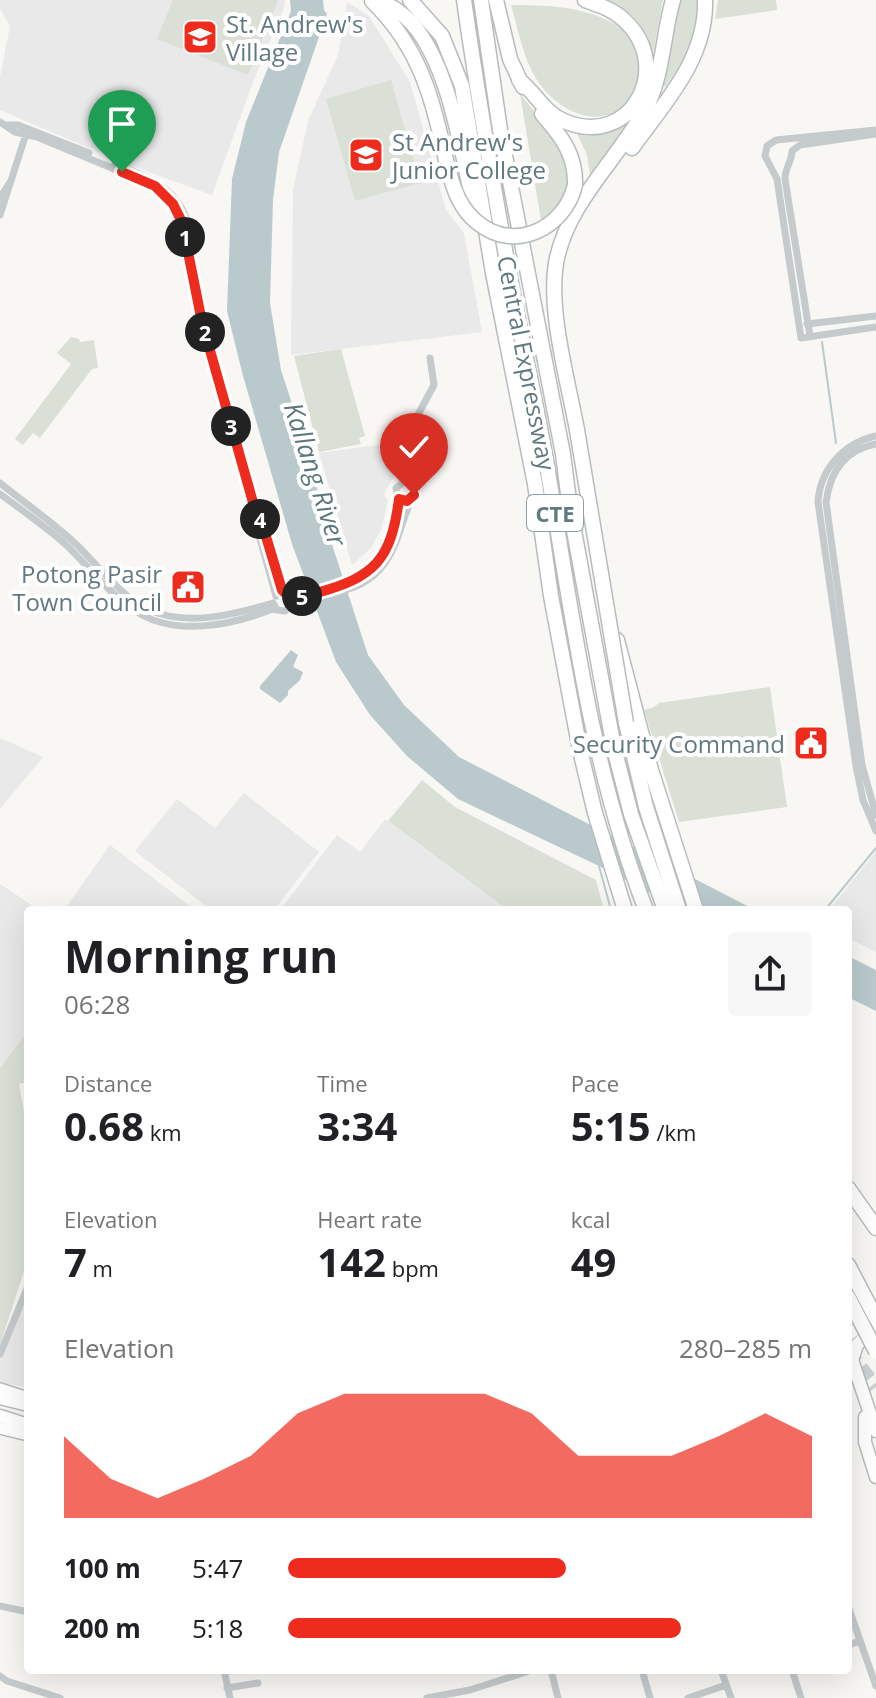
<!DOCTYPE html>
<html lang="en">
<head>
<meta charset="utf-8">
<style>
	:root { --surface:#fff; --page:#f6f6f6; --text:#202124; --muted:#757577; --accent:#ee2c1e }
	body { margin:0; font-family:"Open Sans",sans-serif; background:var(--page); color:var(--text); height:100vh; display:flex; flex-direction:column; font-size:30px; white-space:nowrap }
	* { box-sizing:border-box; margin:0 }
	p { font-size:26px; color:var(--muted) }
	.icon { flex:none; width:44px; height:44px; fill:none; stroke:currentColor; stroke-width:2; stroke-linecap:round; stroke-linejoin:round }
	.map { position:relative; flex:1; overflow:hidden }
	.details { position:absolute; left:24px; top:906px; width:828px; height:768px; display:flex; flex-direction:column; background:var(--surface); border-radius:8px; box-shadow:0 8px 32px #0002 }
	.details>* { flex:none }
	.pin { position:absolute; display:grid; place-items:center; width:68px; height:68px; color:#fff; margin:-82px -34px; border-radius:50% 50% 50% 0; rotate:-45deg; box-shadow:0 0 8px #0007 }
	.pin .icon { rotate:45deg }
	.km { position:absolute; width:40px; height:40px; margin:-20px; border-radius:50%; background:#222; color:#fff; font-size:22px; line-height:40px; text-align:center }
	.round { display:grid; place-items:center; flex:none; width:84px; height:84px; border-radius:8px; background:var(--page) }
	.headline { display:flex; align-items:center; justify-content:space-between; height:136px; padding:0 40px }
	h1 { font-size:44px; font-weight:700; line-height:60px }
	.figures { display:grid; grid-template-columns:repeat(3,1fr); gap:12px; height:136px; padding:8px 40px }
	.figures div { display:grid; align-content:center }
	.figures b { font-size:40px; font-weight:700 }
	.figures small { font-size:22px; font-weight:400 }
	.figures p { font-size:22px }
	.chart { height:224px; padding:16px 40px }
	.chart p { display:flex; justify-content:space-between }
	.chart svg { width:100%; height:144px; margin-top:8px; fill:var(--accent); opacity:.7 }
	ul { padding:0 40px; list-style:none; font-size:26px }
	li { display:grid; grid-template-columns:128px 96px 1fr; align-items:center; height:60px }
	li i { height:20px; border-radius:10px; background:var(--accent) }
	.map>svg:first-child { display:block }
	.built { fill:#e8e9e8 }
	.green { fill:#dae0d5 }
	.water { fill:#bacacc }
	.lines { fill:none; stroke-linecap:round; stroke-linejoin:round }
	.stream { stroke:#bacacc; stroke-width:2 }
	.motorway-tunnel { stroke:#cbd1d2; stroke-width:14; stroke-dasharray:14 7; stroke-linecap:butt }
	.primary-casing { stroke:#b6bcbe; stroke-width:14 }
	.trunk-casing { stroke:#b7bcbe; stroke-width:15 }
	.motorway-casing { stroke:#b7bcbe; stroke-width:17 }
	.minor { stroke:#c5cacc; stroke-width:7 }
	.primary { stroke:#fff; stroke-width:11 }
	.trunk { stroke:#fff; stroke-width:12 }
	.motorway { stroke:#fff; stroke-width:14 }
	.motorway-bridge-casing { stroke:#b7bcbe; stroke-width:17; stroke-linecap:butt }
	.motorway-bridge { stroke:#fff; stroke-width:14 }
	.route-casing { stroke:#fff; stroke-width:16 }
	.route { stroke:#ee2c1e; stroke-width:10 }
	.labels { text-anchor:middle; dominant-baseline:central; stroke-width:8; stroke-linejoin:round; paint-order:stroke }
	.shield { fill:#fff; stroke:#90a1a7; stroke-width:2 }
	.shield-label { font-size:22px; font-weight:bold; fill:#617981 }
	.poi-label { font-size:24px; fill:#617981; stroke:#fff; text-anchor:start }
	.street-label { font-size:24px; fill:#617981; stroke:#fff }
	.water-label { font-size:26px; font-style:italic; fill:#5b787c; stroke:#fff }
</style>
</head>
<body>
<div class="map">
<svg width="876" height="1698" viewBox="0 0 876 1698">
	<rect width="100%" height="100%" fill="#f8f7f4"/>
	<!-- built -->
	<path class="built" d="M 0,0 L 285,0 L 284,8 L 253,82 L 212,195 L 124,163 L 0,110 L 0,77 L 10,26 L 0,9 Z
		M 347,2 L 369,16 L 410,82 L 446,210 L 464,233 L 482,332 L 291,355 L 293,190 L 308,121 L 338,55 Z
		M 398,442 L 392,467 L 395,475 L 384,494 L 388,501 L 381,530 L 371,548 L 352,565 L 319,453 Z
		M 0,738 L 43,757 L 0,809 Z
		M 244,793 L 319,852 L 274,910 L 211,910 L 135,851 L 177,799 L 215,828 Z
		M 385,819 L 508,910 L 280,910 L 337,835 L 360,852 Z
		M 110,845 L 195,910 L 64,910 Z
		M 876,851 L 876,952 L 848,938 L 848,910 L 829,910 Z
		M 0,884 L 39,910 L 28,910 L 28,1031 L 0,1068 Z
		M 23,1307 L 28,1309 L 28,1388 L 0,1382 L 0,1357 Z"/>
	<!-- green -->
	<path class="green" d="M 173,0 L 278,0 L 248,75 L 157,39 Z
		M 608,0 L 663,0 L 653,54 C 641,22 638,16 608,0 Z
		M 680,0 L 700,0 L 701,3 C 693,38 687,58 665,87 L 661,84 Z
		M 718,0 L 776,0 L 777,10 L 715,19 Z
		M 511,5 C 545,5 576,6 607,20 C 612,23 620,25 624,28 C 632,36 637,51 639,61 C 641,77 638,89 628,101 C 600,133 557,111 537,80 C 523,58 518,29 511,5 Z
		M 391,80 L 420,183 L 355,201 L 326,99 Z
		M 520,94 C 549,128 597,186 541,220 Z
		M 629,123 L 590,176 L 587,155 L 576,131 C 596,135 611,131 629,123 Z
		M 71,337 L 79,339 L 80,342 L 94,340 L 98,368 L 92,369 L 40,438 L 33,433 L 23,445 L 15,439 L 71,364 L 57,353 Z
		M 341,349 L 365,436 L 359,438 L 361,444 L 319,452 L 294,356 Z
		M 770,687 L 787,807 L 679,822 L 644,710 L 654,707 L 659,703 Z
		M 422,780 L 455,807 L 596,880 L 604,910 L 508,910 L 388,821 Z
		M 28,1031 L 28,1082 L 19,1084 L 24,1112 L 28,1112 L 28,1259 L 0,1345 L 0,1068 Z"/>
	<!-- water -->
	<path class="water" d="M 290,0 L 323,0 L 324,10 L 327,14 L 279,152 L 273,200 L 270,303 L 281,370 L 309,456 L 327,529 L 368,655 L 404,705 L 459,757 L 755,910 L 683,910 L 599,866 L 458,799 L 407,756 L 370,715 L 336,662 L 292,544 L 243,376 L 227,311 L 232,179 L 246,122 L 291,11 Z
		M 291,650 L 298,655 L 293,667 L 303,672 L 300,680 L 288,691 L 288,695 L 280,703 L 260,689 L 260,686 Z
		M 848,956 L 876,970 L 876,1011 L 848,997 Z"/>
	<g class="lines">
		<!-- stream -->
		<path class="stream" d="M 822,342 L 836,443
			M 599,866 L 611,910
			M 825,910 L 876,848"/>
		<!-- motorway-tunnel -->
		<path class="motorway-tunnel" d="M 848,1351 L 876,1387"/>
		<defs>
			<path id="primary" d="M 0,1389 L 28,1398
				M 0,1428 L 28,1435"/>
			<path id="trunk" d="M 876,1325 L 857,1345 L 852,1360 L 876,1431
				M 0,1398 L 28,1405
				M 0,1416 L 28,1425
				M 865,1417 L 865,1442 L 876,1477"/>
			<path id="motorway" d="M 376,0 C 383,3 392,6 398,11 C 448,45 462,156 475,212
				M 410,0 L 442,36 L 462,86 L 493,273 L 535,484 L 551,596 L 580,750 L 595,813 L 625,910
				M 464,0 C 478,98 495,196 513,294 C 525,357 540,420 550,484 C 574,628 593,774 646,910
				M 481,0 L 500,130 L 563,454 L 570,509 L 614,748 L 631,814 L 665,910
				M 496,0 L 510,59 L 523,87
				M 372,1 C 423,51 433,102 448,169
				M 519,80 C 536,93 543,112 564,121 C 631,150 676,66 623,19 C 612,9 598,5 585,0
				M 542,114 C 561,136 576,154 575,185
				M 632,148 C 664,103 707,59 705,0
				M 577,430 C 568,381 548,311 556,263 C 567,202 619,159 647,106 C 663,74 663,34 673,0
				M 617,640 L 651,770 L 696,910
				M 626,723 L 646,807 L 679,910
				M 848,1188 L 876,1228
				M 848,1265 L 860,1288
				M 848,1334 L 869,1316"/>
		</defs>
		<!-- primary casing -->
		<use href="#primary" class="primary-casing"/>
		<!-- trunk casing -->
		<use href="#trunk" class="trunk-casing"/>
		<!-- motorway casing -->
		<use href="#motorway" class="motorway-casing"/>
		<!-- minor -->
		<path class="minor" d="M 0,122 L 15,132 L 37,137 L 155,186 L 178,211 L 191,258 L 202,322 L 256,513 L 256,524 L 276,596
			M 8,125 L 18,125 L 89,153
			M 876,130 L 776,140 L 767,146 L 765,156 L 777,179 L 801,338 L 876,327
			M 115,164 C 151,177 183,191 190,233 C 191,242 193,249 191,258
			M 0,198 L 10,182
			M 0,215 L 26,134
			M 807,324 L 876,316
			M 810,336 L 785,179 C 785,167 792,162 792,151 L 800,145 L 876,134
			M 876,436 C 844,443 820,469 818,502 L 856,766 L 863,800 L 876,831
			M 876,444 C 844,450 830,472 826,502 L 862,765 L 876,815
			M 0,483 C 26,504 54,523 78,546 C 96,564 114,587 135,602 C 176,630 229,616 273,603
			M 402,483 L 414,422 L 434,385 L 430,358
			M 0,494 C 21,509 43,525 63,542 C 87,564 107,592 134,610 C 174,638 233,625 275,608
			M 257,514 L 262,523 L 282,590 L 286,595
			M 273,603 L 277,610 L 285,611 C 314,587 357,602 385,563 C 400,542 402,515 415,493 L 412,484 L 404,482 L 396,488 L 399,499 L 392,534 L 380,560 L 370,572 L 355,582 L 308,596 L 293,598 L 280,594 L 276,596
			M 0,1354 L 28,1286
			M 0,1606 L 28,1612
			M 848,1606 L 876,1686
			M 848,1645 L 860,1641
			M 224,1670 L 230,1698
			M 551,1670 L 558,1698
			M 642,1670 L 650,1698
			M 721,1670 L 731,1698
			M 792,1670 L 801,1698
			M 0,1676 L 7,1681 L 60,1698
			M 227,1688 L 258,1683
			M 427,1698 L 470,1690 L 532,1670
			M 688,1698 L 726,1685"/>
		<!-- primary -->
		<use href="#primary" class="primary"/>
		<!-- trunk -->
		<use href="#trunk" class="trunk"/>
		<!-- motorway -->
		<use href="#motorway" class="motorway"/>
		<defs>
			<path id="motorway-bridge" d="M 448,169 C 454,190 460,209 478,223 C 515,253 565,228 575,185
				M 577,430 L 626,723
				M 860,1288 L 876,1318
				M 848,1297 L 876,1351"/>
		</defs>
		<!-- motorway-bridge casing -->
		<use href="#motorway-bridge" class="motorway-bridge-casing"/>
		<!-- motorway-bridge -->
		<use href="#motorway-bridge" class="motorway-bridge"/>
	</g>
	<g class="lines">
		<defs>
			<path id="route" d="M 122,172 L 155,186 L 173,204 L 182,222 L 202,322 L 256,513 L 262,523 L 282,590 C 291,601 304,597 316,593 C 375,577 391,560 399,499 L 407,501 L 414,495"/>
		</defs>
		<!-- route casing -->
		<use href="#route" class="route-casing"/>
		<!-- route -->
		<use href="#route" class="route"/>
	</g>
	<!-- icons -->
	<defs>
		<symbol id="school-square" viewBox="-11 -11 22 22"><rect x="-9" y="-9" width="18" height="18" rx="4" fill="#ee2c1e" stroke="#fff"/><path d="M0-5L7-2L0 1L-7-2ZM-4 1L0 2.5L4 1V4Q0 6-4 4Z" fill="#fff"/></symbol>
		<symbol id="university-square" viewBox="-11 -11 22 22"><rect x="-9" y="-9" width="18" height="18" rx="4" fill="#ee2c1e" stroke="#fff"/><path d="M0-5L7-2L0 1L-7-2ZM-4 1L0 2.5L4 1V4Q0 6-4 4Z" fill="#fff"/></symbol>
		<symbol id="civic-square" viewBox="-11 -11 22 22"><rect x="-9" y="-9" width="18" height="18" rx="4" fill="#ee2c1e" stroke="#fff"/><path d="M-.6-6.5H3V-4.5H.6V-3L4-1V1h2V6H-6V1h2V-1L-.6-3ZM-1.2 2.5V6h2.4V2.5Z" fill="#fff"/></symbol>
	</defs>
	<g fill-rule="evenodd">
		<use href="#school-square" x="180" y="17" width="40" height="40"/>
		<use href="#university-square" x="346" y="135" width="40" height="40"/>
		<use href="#civic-square" x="168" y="567" width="40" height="40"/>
		<use href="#civic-square" x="791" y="723" width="40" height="40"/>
	</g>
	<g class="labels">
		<!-- shield labels -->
		<rect class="shield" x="527" y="495" width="56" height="36" rx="6"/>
		<g class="shield-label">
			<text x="555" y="513">CTE</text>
		</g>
		<!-- poi labels -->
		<g class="poi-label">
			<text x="226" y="23">St. Andrew's<tspan x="226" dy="28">Village</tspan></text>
			<text x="392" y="141">St Andrew's<tspan x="392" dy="28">Junior College</tspan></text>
			<text x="162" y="573" text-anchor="end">Potong Pasir<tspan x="162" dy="28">Town Council</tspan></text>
			<text x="785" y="743" text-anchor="end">Security Command</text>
		</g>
		<!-- street labels -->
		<g class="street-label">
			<text transform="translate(527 363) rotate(79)">Central Expressway</text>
		</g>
		<!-- water labels -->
		<g class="water-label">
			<text transform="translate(316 474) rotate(72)">Kallang River</text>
		</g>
	</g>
</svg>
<div class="pin" style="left:122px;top:172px;background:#1e9e55"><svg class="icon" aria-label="arrive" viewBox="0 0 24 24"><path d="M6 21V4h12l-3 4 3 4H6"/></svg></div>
<div class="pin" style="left:414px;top:495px;background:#d93025"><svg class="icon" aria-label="check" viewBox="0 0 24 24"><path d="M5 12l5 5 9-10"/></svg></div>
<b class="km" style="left:185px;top:237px">1</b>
<b class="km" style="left:205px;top:332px">2</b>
<b class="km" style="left:231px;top:426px">3</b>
<b class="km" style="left:260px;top:519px">4</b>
<b class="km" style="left:302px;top:596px">5</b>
<section class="details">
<div class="headline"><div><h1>Morning run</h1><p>06:28</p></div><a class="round"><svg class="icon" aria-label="share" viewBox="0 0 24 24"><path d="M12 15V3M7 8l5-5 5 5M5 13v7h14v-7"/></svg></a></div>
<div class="figures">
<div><p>Distance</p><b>0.68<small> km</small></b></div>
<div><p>Time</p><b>3:34</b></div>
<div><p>Pace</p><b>5:15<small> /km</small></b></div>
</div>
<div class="figures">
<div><p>Elevation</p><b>7<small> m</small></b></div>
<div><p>Heart rate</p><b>142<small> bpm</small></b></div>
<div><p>kcal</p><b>49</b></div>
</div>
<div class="chart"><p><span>Elevation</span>280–285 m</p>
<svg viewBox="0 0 160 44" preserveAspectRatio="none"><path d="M0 44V19L10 32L20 38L30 32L40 25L50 12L60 6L70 6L80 6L90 6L100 12L110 25L120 25L130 25L140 19L150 12L160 19V44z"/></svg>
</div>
<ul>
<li><b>100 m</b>5:47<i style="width:53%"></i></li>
<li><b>200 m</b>5:18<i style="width:75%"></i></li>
</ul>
</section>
</div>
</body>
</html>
